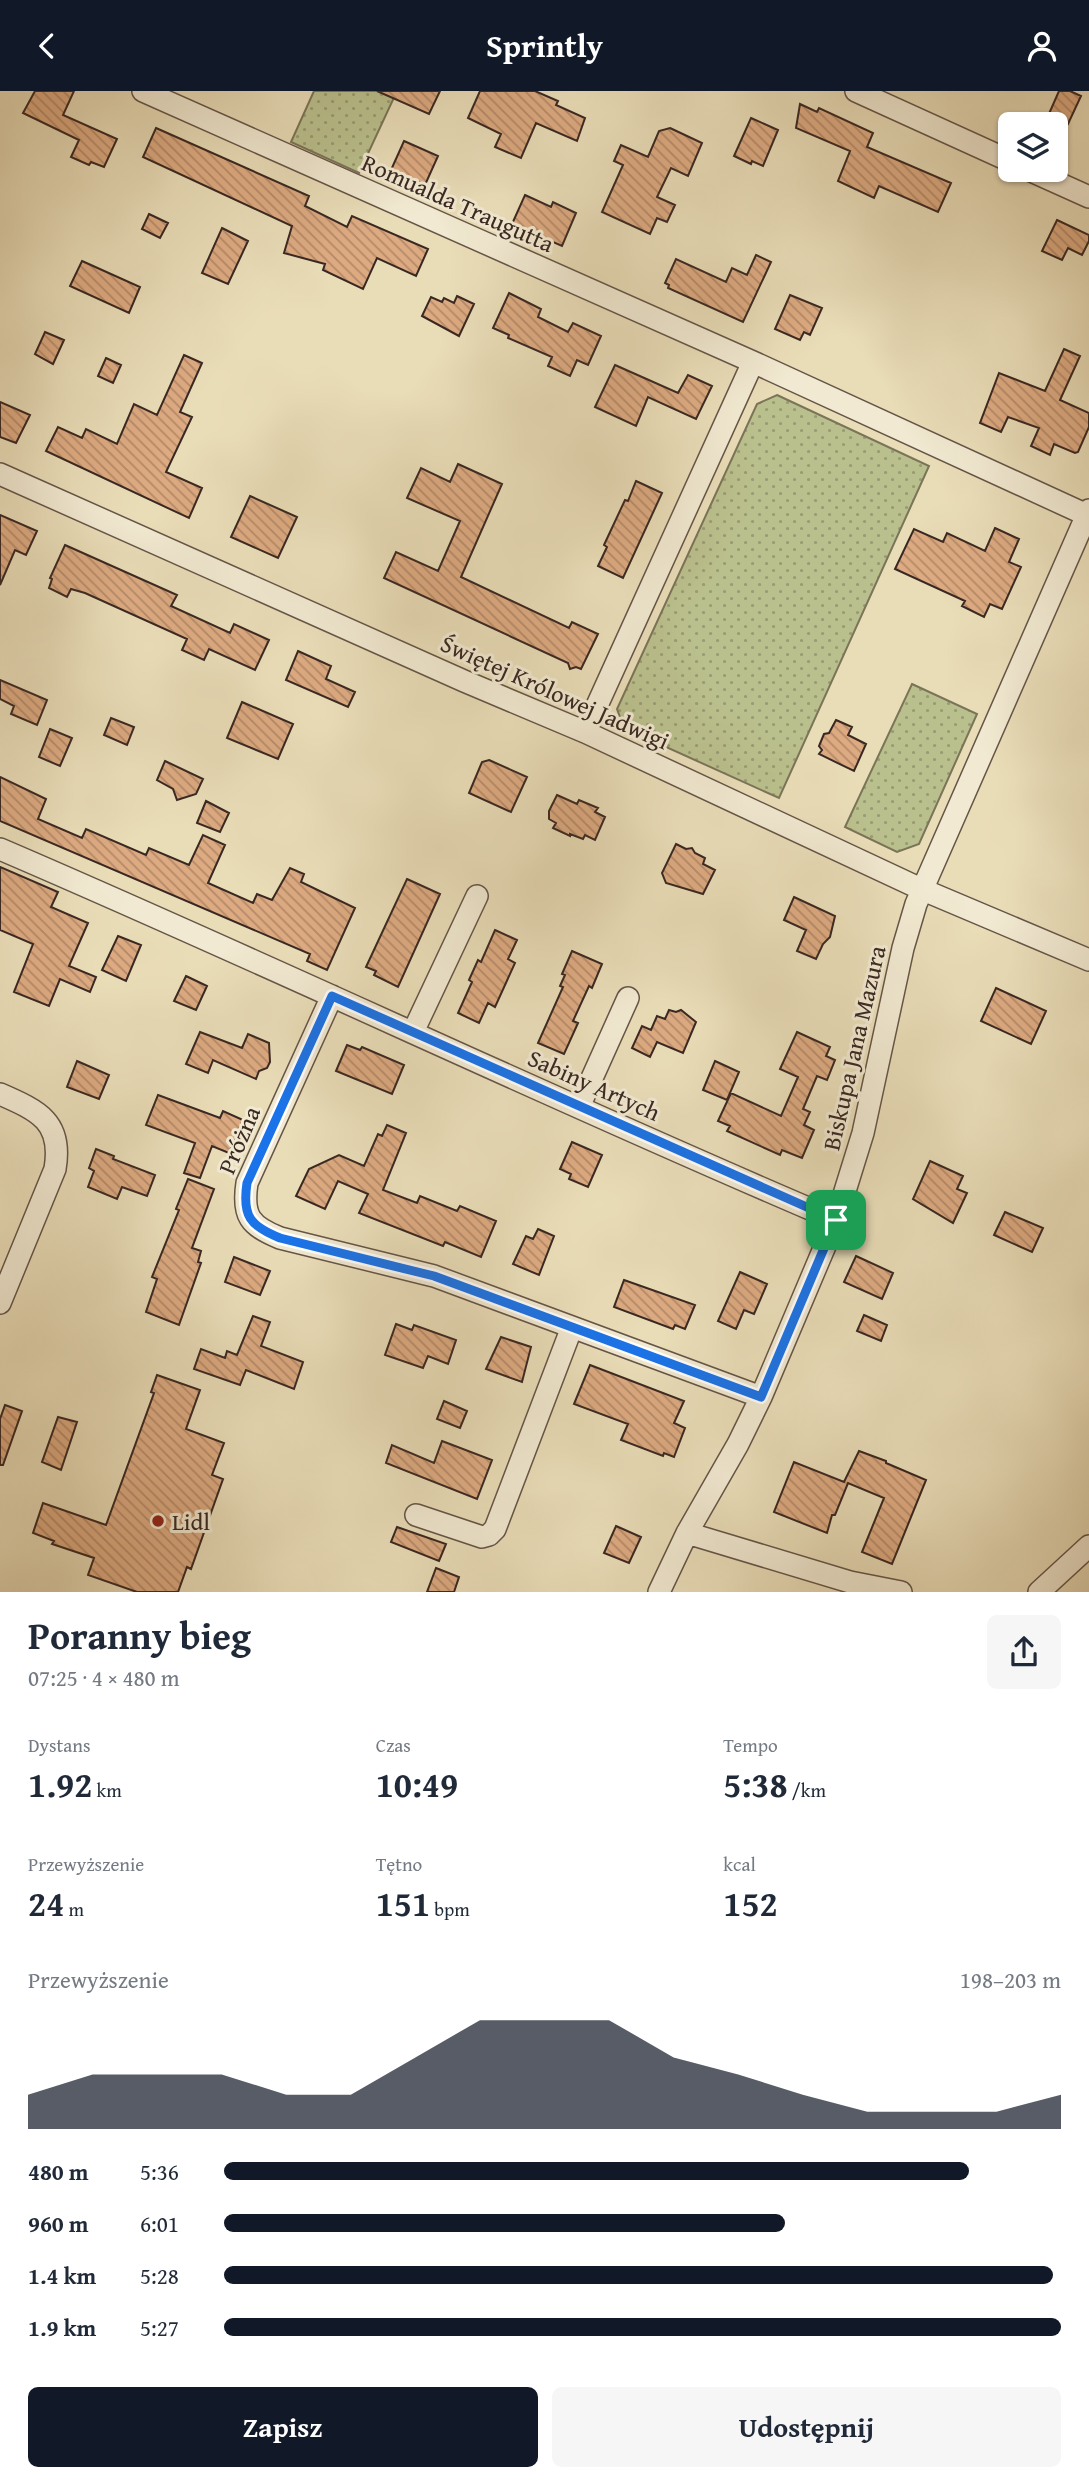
<!DOCTYPE html>
<html lang="pl">
<head>
<meta charset="utf-8">
<style>
	:root { --surface:#fff; --page:#f6f6f7; --text:#1f2937; --muted:#747a83; --accent:#111827 }
	body { margin:0; font-family:"Gentium Book Plus",serif; background:var(--page); color:var(--text); height:100vh; display:flex; flex-direction:column; font-size:26px; white-space:nowrap }
	* { box-sizing:border-box; margin:0 }
	p { font-size:23px; color:var(--muted) }
	.icon { flex:none; width:38px; height:38px; fill:none; stroke:currentColor; stroke-width:2; stroke-linecap:round; stroke-linejoin:round }
	.map { position:relative; height:1501px; overflow:hidden }
	.drawer { display:flex; flex-direction:column; background:var(--surface); flex:1 }
	.drawer>* { flex:none }
	.fabs { position:absolute; left:998px; top:21px; display:grid; gap:14px }
	.fabs a { display:grid; place-items:center; width:70px; height:70px; border-radius:10px; background:var(--surface); box-shadow:0 2px 5px #0004; font-size:35px }
	.pin { position:absolute; display:grid; place-items:center; width:60px; height:60px; color:#fff; margin:-30px; border-radius:14px; box-shadow:0 4px 10px #0006 }
	.round { display:grid; place-items:center; flex:none; width:74px; height:74px; border-radius:10px; background:var(--page) }
	.summary { display:flex; align-items:center; justify-content:space-between; height:119px; padding:0 28px }
	h1 { font-size:38px; font-weight:700; line-height:52px }
	.metrics { display:grid; grid-template-columns:repeat(3,1fr); gap:10px; height:119px; padding:7px 28px }
	.metrics div { display:grid; align-content:center }
	.metrics b { font-size:35px; font-weight:700 }
	.metrics small { font-size:19px; font-weight:400 }
	.metrics p { font-size:19px }
	.chart { height:196px; padding:14px 28px }
	.chart p { display:flex; justify-content:space-between }
	.chart svg { width:100%; height:126px; margin-top:7px; fill:var(--accent); opacity:.7 }
	.button { display:flex; gap:14px; margin-top:auto; padding:14px 28px }
	.button a { flex:1; height:80px; border-radius:10px; background:var(--accent); color:#fff; font-size:28px; font-weight:700; line-height:80px; text-align:center }
	.button a+a { background:var(--page); color:var(--text) }
	ul { padding:0 28px; list-style:none; font-size:23px }
	li { display:grid; grid-template-columns:112px 84px 1fr; align-items:center; height:52px }
	li i { height:18px; border-radius:9px; background:var(--accent) }
	header { display:flex; justify-content:space-between; align-items:center; height:91px; padding:0 28px; background:var(--accent); color:#fff; font-size:32px; font-weight:700 }
	.map>svg:first-child { display:block }
	.grass { fill:url(#grass-dots); stroke:#7a7458; stroke-width:2 }
	.building { fill:url(#building-back-hatch); stroke:#392822; stroke-width:2 }
	.lines { fill:none; stroke-linecap:round; stroke-linejoin:round }
	.minor-casing { stroke:#655548; stroke-width:24 }
	.minor { stroke:#f1e9d1; stroke-width:21 }
	.route-casing { stroke:#fff; stroke-width:14 }
	.route { stroke:#1a73e8; stroke-width:9 }
	.poi-dot { fill:#8f2418; stroke:#f1e9d1; stroke-width:2.5 }
	.labels { text-anchor:middle; dominant-baseline:central; stroke-width:6; stroke-linejoin:round; paint-order:stroke }
	.street-label { font-size:24px; fill:#392822; stroke:#f1e9d1 }
	.poi-label { font-size:24px; fill:#392822; stroke:#f1e9d1; text-anchor:start }
</style>
</head>
<body>
<header><svg class="icon" aria-label="back" viewBox="0 0 24 24"><path d="M15 5l-7 7 7 7"/></svg>Sprintly<svg class="icon" aria-label="person" viewBox="0 0 24 24"><circle cx="12" cy="8" r="4"/><path d="M4 21q1-7 8-7t8 7"/></svg></header>
<div class="map">
<svg width="1089" height="1501" viewBox="0 0 1089 1501">
	<defs>
		<pattern id="grass-dots" width="8" height="8" patternUnits="userSpaceOnUse" patternTransform="scale(1.75)"><rect width="8" height="8" fill="#bac08d"/><path d="M2 2h.1M6 6h.1" fill="none" stroke="#989c73" stroke-width="1.8" stroke-linecap="round"/></pattern>
		<pattern id="building-back-hatch" width="6" height="6" patternUnits="userSpaceOnUse" patternTransform="scale(1.75)"><rect width="6" height="6" fill="#ddaa81"/><path d="M-1 5l2 2M0 0l6 6M5-1l2 2" fill="none" stroke="#b48a69"/></pattern>
	</defs>
	<rect width="100%" height="100%" fill="#e9ddb8"/>
	<filter id="stains"><feTurbulence type="fractalNoise" baseFrequency=".00286" numOctaves="4"/><feColorMatrix values="0 0 0 0 .2 0 0 0 0 .09 0 0 0 0 .02 0 0 0 .5 -.17"/></filter>
	<radialGradient id="worn" r=".72"><stop offset=".6" stop-color="#630" stop-opacity="0"/><stop offset="1" stop-color="#630" stop-opacity=".3"/></radialGradient>
	<!-- grass -->
	<path class="grass" d="M 314,0 L 397,0 L 359,82 L 291,51 Z
		M 777,304 L 929,375 L 779,707 L 624,637 L 617,618 L 757,313 Z
		M 912,593 L 977,623 L 919,753 L 897,761 L 845,736 Z"/>
	<!-- building -->
	<path class="building" d="M 35,0 L 74,0 L 63,24 L 117,48 L 104,76 L 91,71 L 89,74 L 71,66 L 79,49 L 23,22 Z
		M 377,0 L 440,0 L 429,23 Z
		M 480,0 L 535,0 L 558,10 L 556,14 L 585,27 L 577,50 L 536,32 L 521,67 L 495,56 L 501,43 L 468,27 Z
		M 1059,0 L 1070,0 L 1081,5 L 1068,33 L 1048,25 Z
		M 800,13 L 817,21 L 819,17 L 873,42 L 867,56 L 951,92 L 938,121 L 879,95 L 874,107 L 838,90 L 850,60 L 796,37 Z
		M 751,27 L 778,39 L 763,75 L 752,70 L 751,73 L 734,65 Z
		M 156,37 L 309,105 L 305,115 L 347,136 L 352,125 L 428,158 L 416,185 L 377,167 L 363,198 L 323,179 L 325,173 L 284,162 L 292,135 L 143,66 Z
		M 670,37 L 702,52 L 688,85 L 671,77 L 657,106 L 675,114 L 667,131 L 657,127 L 650,143 L 602,121 L 623,74 L 614,70 L 621,54 L 648,66 L 659,40 Z
		M 404,50 L 438,65 L 425,94 L 391,79 Z
		M 525,104 L 551,116 L 553,111 L 576,122 L 562,155 L 512,133 Z
		M 149,123 L 168,132 L 160,147 L 142,138 Z
		M 1057,129 L 1089,144 L 1089,150 L 1082,164 L 1068,157 L 1062,169 L 1042,160 Z
		M 222,137 L 248,150 L 228,193 L 202,182 Z
		M 756,164 L 771,171 L 743,231 L 668,197 L 669,194 L 665,192 L 676,168 L 726,191 L 732,177 L 747,184 Z
		M 82,170 L 140,196 L 129,222 L 70,195 Z
		M 509,202 L 541,218 L 538,226 L 568,241 L 573,232 L 601,245 L 588,274 L 577,269 L 570,285 L 548,275 L 552,266 L 508,247 L 509,244 L 493,237 Z
		M 790,204 L 822,217 L 810,244 L 804,241 L 800,249 L 775,238 Z
		M 457,205 L 474,213 L 459,245 L 422,225 L 431,206 L 442,211 L 444,207 L 454,212 Z
		M 45,241 L 64,249 L 53,273 L 35,263 Z
		M 1064,258 L 1080,265 L 1060,309 L 1089,322 L 1089,336 L 1078,361 L 1075,362 L 1054,353 L 1050,364 L 1031,355 L 1039,337 L 1008,326 L 1001,341 L 980,332 L 999,282 L 1045,300 Z
		M 184,264 L 202,272 L 180,321 L 192,326 L 166,381 L 202,397 L 189,427 L 46,360 L 58,336 L 82,347 L 86,338 L 117,353 L 134,313 L 157,324 Z
		M 106,267 L 121,274 L 113,292 L 98,285 Z
		M 615,274 L 678,302 L 688,284 L 712,295 L 696,328 L 648,306 L 636,335 L 595,316 Z
		M 0,311 L 30,324 L 16,352 L 0,346 Z
		M 458,373 L 502,393 L 461,486 L 569,537 L 572,531 L 598,543 L 581,578 L 576,576 L 570,578 L 568,572 L 384,487 L 396,461 L 438,480 L 460,430 L 407,407 L 421,377 L 450,391 Z
		M 636,390 L 662,402 L 623,487 L 598,475 L 607,456 L 604,454 L 625,409 L 628,410 Z
		M 250,405 L 297,426 L 278,467 L 231,446 Z
		M 0,424 L 37,440 L 26,464 L 15,459 L 0,494 Z
		M 995,437 L 1019,448 L 1009,471 L 1021,476 L 1002,518 L 990,513 L 984,526 L 962,515 L 965,510 L 895,478 L 914,438 L 943,451 L 947,442 L 985,460 Z
		M 65,454 L 177,504 L 171,515 L 230,542 L 234,533 L 269,549 L 255,579 L 209,558 L 204,569 L 182,559 L 187,548 L 85,502 L 71,498 L 67,506 L 49,497 L 52,488 L 50,487 Z
		M 298,560 L 331,575 L 326,588 L 355,601 L 348,616 L 286,589 Z
		M 0,589 L 47,609 L 37,634 L 11,623 L 14,615 L 0,608 Z
		M 242,611 L 293,633 L 278,668 L 227,647 Z
		M 111,627 L 134,636 L 127,654 L 104,644 Z
		M 836,629 L 852,636 L 848,644 L 866,653 L 854,680 L 819,663 L 822,659 L 819,655 L 824,643 L 829,642 Z
		M 50,638 L 72,647 L 60,675 L 39,666 Z
		M 489,669 L 527,686 L 511,721 L 469,702 L 482,671 Z
		M 165,670 L 203,688 L 196,703 L 177,709 L 173,698 L 157,689 Z
		M 0,686 L 46,708 L 38,728 L 82,747 L 86,738 L 146,764 L 149,757 L 189,774 L 203,744 L 225,754 L 208,792 L 253,812 L 257,803 L 272,809 L 290,777 L 304,783 L 301,791 L 355,817 L 327,879 L 307,870 L 310,863 L 0,730 Z
		M 557,704 L 577,713 L 579,709 L 598,717 L 595,721 L 605,726 L 595,749 L 585,744 L 583,748 L 570,743 L 570,745 L 553,737 L 556,732 L 549,728 L 549,720 Z
		M 206,710 L 229,722 L 220,741 L 197,732 Z
		M 676,753 L 686,758 L 692,757 L 695,762 L 705,767 L 703,773 L 715,779 L 703,803 L 666,792 L 662,782 Z
		M 0,776 L 58,801 L 51,816 L 88,832 L 69,875 L 96,886 L 90,901 L 60,888 L 49,915 L 14,901 L 33,853 L 0,839 Z
		M 407,788 L 440,803 L 398,896 L 374,884 L 376,880 L 366,876 Z
		M 794,806 L 835,825 L 830,846 L 823,853 L 816,868 L 797,860 L 806,839 L 784,829 Z
		M 495,839 L 517,849 L 508,868 L 515,872 L 495,916 L 488,912 L 479,932 L 458,922 L 472,891 L 469,889 L 478,869 L 481,871 Z
		M 118,845 L 141,854 L 126,890 L 102,879 Z
		M 572,860 L 602,873 L 592,897 L 589,895 L 573,930 L 578,932 L 564,963 L 538,952 L 563,896 L 560,895 L 565,884 L 562,883 Z
		M 186,885 L 207,895 L 196,919 L 174,910 Z
		M 996,897 L 1046,920 L 1031,953 L 981,930 Z
		M 669,919 L 676,921 L 681,919 L 696,931 L 683,962 L 657,951 L 650,966 L 632,957 L 642,935 L 651,939 L 657,925 L 665,928 Z
		M 200,941 L 242,957 L 248,943 L 269,952 L 270,971 L 267,977 L 259,980 L 256,988 L 213,969 L 208,982 L 186,973 Z
		M 797,941 L 830,956 L 826,965 L 835,969 L 827,989 L 817,985 L 803,1018 L 810,1021 L 804,1034 L 814,1039 L 802,1067 L 782,1059 L 780,1064 L 727,1040 L 730,1035 L 718,1030 L 731,1002 L 781,1025 L 798,986 L 780,978 Z
		M 347,954 L 360,959 L 362,956 L 404,974 L 392,1003 L 336,980 Z
		M 77,970 L 109,984 L 99,1008 L 67,996 Z
		M 715,970 L 739,981 L 727,1009 L 703,999 Z
		M 158,1004 L 220,1027 L 223,1020 L 243,1029 L 229,1062 L 212,1055 L 200,1087 L 184,1082 L 195,1052 L 146,1034 Z
		M 387,1034 L 406,1042 L 383,1099 L 417,1112 L 420,1105 L 457,1120 L 460,1115 L 496,1130 L 481,1166 L 445,1151 L 443,1155 L 359,1122 L 368,1103 L 338,1090 L 325,1118 L 296,1105 L 309,1078 L 339,1064 L 364,1075 L 378,1043 L 382,1045 Z
		M 572,1051 L 602,1064 L 588,1096 L 569,1088 L 571,1083 L 560,1078 Z
		M 96,1058 L 114,1065 L 113,1068 L 155,1084 L 147,1105 L 122,1096 L 117,1108 L 88,1096 L 94,1080 L 89,1077 Z
		M 930,1070 L 963,1085 L 957,1098 L 967,1102 L 953,1132 L 913,1108 Z
		M 188,1088 L 214,1098 L 192,1157 L 201,1160 L 198,1171 L 201,1172 L 179,1234 L 146,1221 L 157,1188 L 152,1186 L 179,1119 L 176,1118 Z
		M 1005,1121 L 1043,1137 L 1032,1161 L 994,1144 Z
		M 538,1138 L 554,1145 L 539,1184 L 513,1173 L 526,1145 L 533,1148 Z
		M 856,1165 L 893,1182 L 882,1208 L 844,1191 Z
		M 234,1166 L 270,1180 L 260,1204 L 225,1191 Z
		M 740,1181 L 767,1193 L 754,1223 L 744,1219 L 736,1238 L 718,1230 Z
		M 624,1189 L 695,1214 L 685,1238 L 675,1234 L 673,1238 L 614,1216 Z
		M 864,1224 L 887,1234 L 881,1250 L 857,1240 Z
		M 253,1225 L 270,1231 L 261,1255 L 303,1271 L 294,1298 L 246,1279 L 240,1294 L 194,1278 L 201,1258 L 225,1267 L 227,1260 L 237,1264 Z
		M 396,1233 L 412,1239 L 414,1234 L 456,1249 L 448,1273 L 428,1265 L 423,1277 L 385,1264 Z
		M 501,1246 L 531,1256 L 522,1291 L 486,1278 Z
		M 590,1274 L 684,1310 L 674,1332 L 685,1337 L 674,1366 L 664,1362 L 663,1365 L 621,1349 L 628,1333 L 574,1313 Z
		M 157,1284 L 200,1299 L 186,1338 L 224,1352 L 212,1384 L 223,1388 L 191,1478 L 187,1476 L 178,1501 L 137,1501 L 88,1484 L 94,1467 L 52,1453 L 54,1450 L 33,1442 L 43,1412 L 106,1434 L 154,1302 L 151,1301 Z
		M 444,1310 L 467,1320 L 460,1337 L 437,1328 Z
		M 5,1314 L 22,1320 L 3,1374 L 0,1374 L 0,1328 Z
		M 58,1326 L 77,1331 L 61,1379 L 42,1371 Z
		M 442,1350 L 492,1369 L 477,1408 L 386,1372 L 392,1354 L 434,1372 Z
		M 859,1360 L 886,1370 L 886,1372 L 926,1389 L 892,1473 L 862,1461 L 884,1407 L 848,1392 L 835,1424 L 832,1424 L 827,1442 L 774,1421 L 794,1371 L 844,1391 Z
		M 616,1435 L 641,1446 L 629,1472 L 604,1462 Z
		M 397,1436 L 446,1453 L 439,1470 L 391,1451 Z
		M 436,1477 L 459,1486 L 454,1501 L 427,1501 Z"/>
	<g class="lines">
		<defs>
			<path id="minor" d="M 143,0 L 753,271 L 1089,425
				M 856,0 L 1010,70
				M 1029,79 L 1089,106
				M 0,383 L 464,590 L 585,641 L 921,798 L 1089,869
				M 585,641 L 753,271
				M 0,758 C 280,878 555,1010 836,1129
				M 332,905 L 247,1092 C 242,1125 250,1135 280,1147 L 434,1185 L 761,1306
				M 413,941 L 477,805
				M 0,1003 C 39,1020 63,1031 55,1078 L 0,1212
				M 579,1016 L 628,907
				M 416,1424 L 482,1446 L 489,1444 L 495,1438 L 572,1236
				M 687,1442 L 850,1491 L 901,1501
				M 659,1501 L 687,1442 L 738,1353 L 761,1306 L 836,1129 L 863,1042 L 903,857 L 916,813 L 1089,419
				M 1039,1501 L 1089,1455"/>
		</defs>
		<!-- minor casing -->
		<use href="#minor" class="minor-casing"/>
		<!-- minor -->
		<use href="#minor" class="minor"/>
	</g>
	<g class="lines">
		<defs>
			<path id="route" d="M 332,905 L 836,1129 L 761,1306 L 434,1185 L 280,1147 C 250,1135 242,1125 247,1092 Z"/>
		</defs>
		<!-- route casing -->
		<use href="#route" class="route-casing"/>
		<!-- route -->
		<use href="#route" class="route"/>
	</g>
	<!-- markers -->
	<circle class="poi-dot" cx="158" cy="1430" r="7"/>
	<g class="labels">
		<!-- street labels -->
		<g class="street-label">
			<text transform="translate(458 112) rotate(24)">Romualda Traugutta</text>
			<text transform="translate(555 601) rotate(24)">Świętej Królowej Jadwigi</text>
			<text transform="translate(854 957) rotate(-77)">Biskupa Jana Mazura</text>
			<text transform="translate(594 994) rotate(24)">Sabiny Artych</text>
			<text transform="translate(239 1049) rotate(-67)">Próżna</text>
		</g>
		<!-- poi labels -->
		<g class="poi-label">
			<text x="172" y="1430">Lidl</text>
		</g>
	</g>
	<rect width="100%" height="100%" filter="url(#stains)"/>
	<rect width="100%" height="100%" fill="url(#worn)"/>
</svg>
<div class="fabs">
<a><svg class="icon" aria-label="layers" viewBox="0 0 24 24"><path d="M12 4l9 5-9 5-9-5zM3 14l9 5 9-5"/></svg></a>
</div>
<div class="pin" style="left:836px;top:1129px;background:#1e9e55"><svg class="icon" aria-label="arrive" viewBox="0 0 24 24"><path d="M6 21V4h12l-3 4 3 4H6"/></svg></div>
</div>
<section class="drawer">
<div class="summary"><div><h1>Poranny bieg</h1><p>07:25 · 4 × 480 m</p></div><a class="round"><svg class="icon" aria-label="share" viewBox="0 0 24 24"><path d="M12 15V3M7 8l5-5 5 5M5 13v7h14v-7"/></svg></a></div>
<div class="metrics">
<div><p>Dystans</p><b>1.92<small> km</small></b></div>
<div><p>Czas</p><b>10:49</b></div>
<div><p>Tempo</p><b>5:38<small> /km</small></b></div>
</div>
<div class="metrics">
<div><p>Przewyższenie</p><b>24<small> m</small></b></div>
<div><p>Tętno</p><b>151<small> bpm</small></b></div>
<div><p>kcal</p><b>152</b></div>
</div>
<div class="chart"><p><span>Przewyższenie</span>198–203 m</p>
<svg viewBox="0 0 160 44" preserveAspectRatio="none"><path d="M0 44V32L10 25L20 25L30 25L40 32L50 32L60 19L70 6L80 6L90 6L100 19L110 25L120 32L130 38L140 38L150 38L160 32V44z"/></svg>
</div>
<ul>
<li><b>480 m</b>5:36<i style="width:89%"></i></li>
<li><b>960 m</b>6:01<i style="width:67%"></i></li>
<li><b>1.4 km</b>5:28<i style="width:99%"></i></li>
<li><b>1.9 km</b>5:27<i style="width:100%"></i></li>
</ul>
<div class="button"><a>Zapisz</a><a>Udostępnij</a></div>
</section>
</body>
</html>
